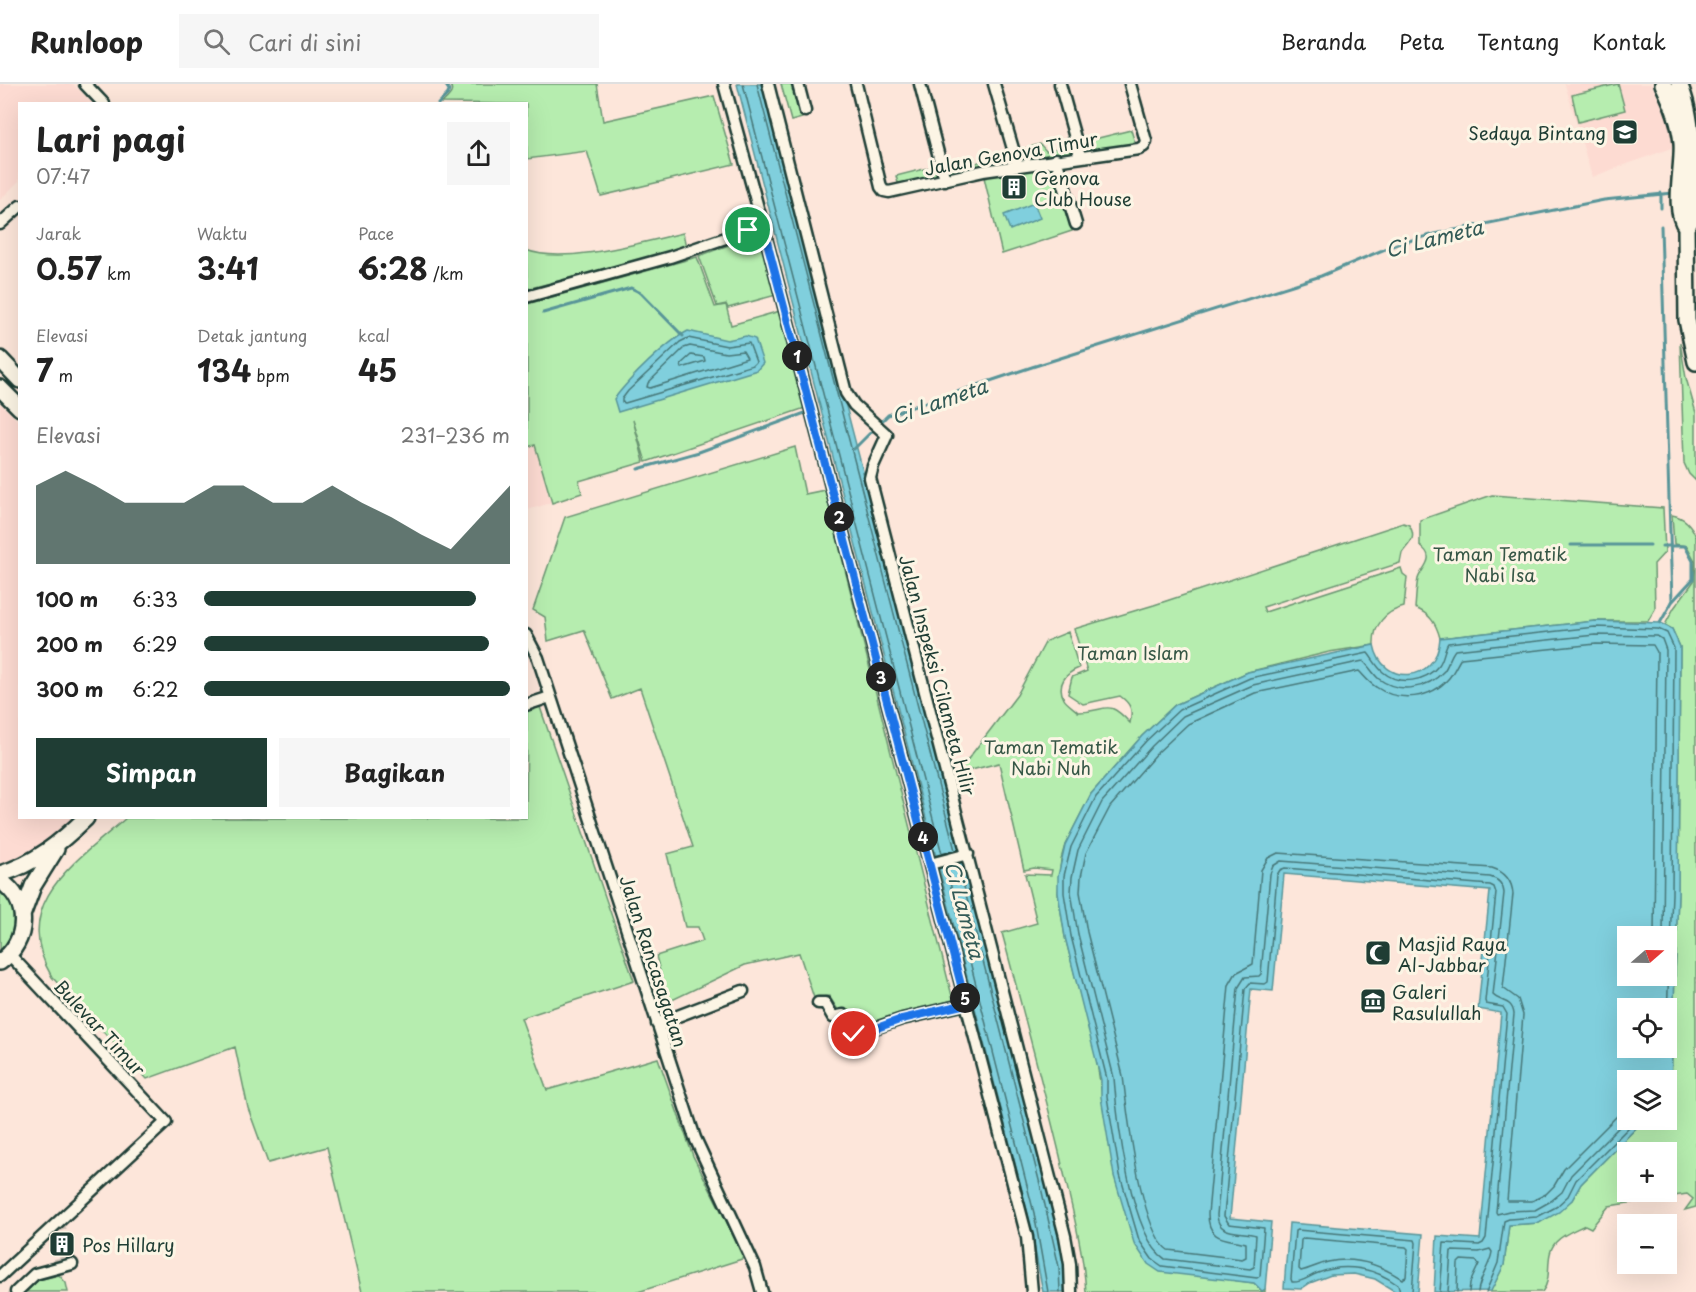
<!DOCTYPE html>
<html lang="id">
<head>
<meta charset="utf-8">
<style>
	:root { --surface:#fff; --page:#f6f6f6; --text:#222; --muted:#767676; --line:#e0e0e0; --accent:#1f3d34 }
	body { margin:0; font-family:"Playpen Sans",sans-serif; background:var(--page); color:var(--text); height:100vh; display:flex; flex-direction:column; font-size:22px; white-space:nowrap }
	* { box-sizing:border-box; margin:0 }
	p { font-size:20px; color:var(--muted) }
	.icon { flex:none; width:33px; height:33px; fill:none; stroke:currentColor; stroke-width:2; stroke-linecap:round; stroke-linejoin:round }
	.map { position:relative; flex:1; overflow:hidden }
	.side { position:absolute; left:18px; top:18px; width:510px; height:717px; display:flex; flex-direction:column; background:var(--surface); border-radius:0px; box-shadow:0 6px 24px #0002 }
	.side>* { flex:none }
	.needle { width:39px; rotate:70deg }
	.buttons { position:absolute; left:1617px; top:842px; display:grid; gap:12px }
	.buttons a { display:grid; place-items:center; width:60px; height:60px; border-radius:0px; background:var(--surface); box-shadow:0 6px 24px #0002; font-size:30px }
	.pin { position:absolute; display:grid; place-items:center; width:51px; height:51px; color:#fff; margin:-26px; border:3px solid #fff; border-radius:50%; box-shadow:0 2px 6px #0007 }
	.km { position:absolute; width:30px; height:30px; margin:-15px; border-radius:50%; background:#222; color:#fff; font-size:16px; line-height:30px; text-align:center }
	.round { display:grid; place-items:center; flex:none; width:63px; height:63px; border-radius:0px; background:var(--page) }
	.head { display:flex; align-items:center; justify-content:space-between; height:102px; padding:0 18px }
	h1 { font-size:33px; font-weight:700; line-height:45px }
	.metrics { display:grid; grid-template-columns:repeat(3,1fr); gap:9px; height:102px; padding:6px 18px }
	.metrics div { display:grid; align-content:center }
	.metrics b { font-size:30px; font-weight:700 }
	.metrics small { font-size:16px; font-weight:400 }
	.metrics p { font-size:16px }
	.chart { height:168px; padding:12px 18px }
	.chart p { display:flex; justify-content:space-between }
	.chart svg { width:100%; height:108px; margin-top:6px; fill:var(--accent); opacity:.7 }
	.cta { display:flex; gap:12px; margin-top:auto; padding:12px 18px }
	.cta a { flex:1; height:69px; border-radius:0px; background:var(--accent); color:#fff; font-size:24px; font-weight:700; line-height:69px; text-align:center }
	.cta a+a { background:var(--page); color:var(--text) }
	ul { padding:0 18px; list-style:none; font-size:20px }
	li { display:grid; grid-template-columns:96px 72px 1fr; align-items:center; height:45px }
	li i { height:15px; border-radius:8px; background:var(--accent) }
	header { display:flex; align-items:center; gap:36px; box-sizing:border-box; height:84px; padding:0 30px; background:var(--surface); border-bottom:2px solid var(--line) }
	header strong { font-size:28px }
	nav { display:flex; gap:33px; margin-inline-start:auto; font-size:21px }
	.search { width:420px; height:54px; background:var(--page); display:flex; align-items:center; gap:15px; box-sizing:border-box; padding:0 21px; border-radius:0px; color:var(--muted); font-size:22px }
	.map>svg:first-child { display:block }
	.built { fill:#fddbd2 }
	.green { fill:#b6edaf; stroke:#6a9572; stroke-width:1.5; fill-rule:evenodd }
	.water { fill:#80cfdd; stroke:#599599; stroke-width:1.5; fill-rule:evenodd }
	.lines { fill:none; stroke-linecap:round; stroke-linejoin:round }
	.shore { stroke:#467778; stroke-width:1.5 }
	.stream { stroke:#599599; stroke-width:3 }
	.street-tunnel { stroke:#d1c4b9; stroke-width:10; stroke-dasharray:10 5; stroke-linecap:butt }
	.street-casing { stroke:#1f3d34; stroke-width:15 }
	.secondary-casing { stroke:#1f3d34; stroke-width:20 }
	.street { stroke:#fcf5e5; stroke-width:10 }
	.secondary { stroke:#fcf5e5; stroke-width:15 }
	.route-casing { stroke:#fff; stroke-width:12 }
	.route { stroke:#1a73e8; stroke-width:8 }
	.labels { text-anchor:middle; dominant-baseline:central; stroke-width:6; stroke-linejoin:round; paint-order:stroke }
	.poi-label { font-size:18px; fill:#1f3d34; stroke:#fcf5e5; text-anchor:start }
	.street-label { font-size:18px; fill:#1f3d34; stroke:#fcf5e5 }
	.park-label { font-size:18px; fill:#365746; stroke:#fcf5e5 }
	.water-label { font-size:20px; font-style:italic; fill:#325a56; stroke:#fcf5e5 }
</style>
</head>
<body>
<header>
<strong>Runloop</strong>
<div class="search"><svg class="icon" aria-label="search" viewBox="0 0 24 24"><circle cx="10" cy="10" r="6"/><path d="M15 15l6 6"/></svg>Cari di sini</div>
<nav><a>Beranda</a><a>Peta</a><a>Tentang</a><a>Kontak</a></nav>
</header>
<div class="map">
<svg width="1696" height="1208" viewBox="0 0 1696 1208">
	<rect width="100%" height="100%" fill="#fde6da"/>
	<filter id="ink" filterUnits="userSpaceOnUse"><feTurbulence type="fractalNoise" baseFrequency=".0167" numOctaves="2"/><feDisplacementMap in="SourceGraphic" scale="12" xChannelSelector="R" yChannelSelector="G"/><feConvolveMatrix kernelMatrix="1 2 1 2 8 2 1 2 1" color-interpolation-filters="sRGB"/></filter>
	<g filter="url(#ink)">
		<!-- built -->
		<path class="built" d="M 0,0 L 73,0 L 92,19 L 20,20 L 19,97 L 0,116 Z
			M 1565,0 L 1651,0 L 1668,33 L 1674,63 L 1592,93 Z
			M 0,319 L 20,339 L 20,734 L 74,734 L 21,779 L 0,789 Z
			M 535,361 L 551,419 L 527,426 L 527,363 Z"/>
		<!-- green -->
		<path class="green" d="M 449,0 L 597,0 L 603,37 L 714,12 L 734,80 L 601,112 L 587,67 L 527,75 L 526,20 L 442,19 C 448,13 456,8 449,0 Z
			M 781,0 L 793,0 L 802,34 L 791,37 Z
			M 1618,0 L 1625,26 L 1578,38 L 1572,11 Z
			M 1131,46 L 1135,59 L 1122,63 L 999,77 L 899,102 L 896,92 L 971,73 L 976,79 L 1040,60 L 1046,67 Z
			M 1053,81 L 1072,147 L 1002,170 L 983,89 Z
			M 758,143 L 776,211 L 728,224 L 726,220 L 717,222 L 699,172 L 750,153 Z
			M 683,149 L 686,163 L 673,168 L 527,205 L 526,166 C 564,181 643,158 683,149 Z
			M 697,173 L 715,223 L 726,221 L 731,241 L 780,227 L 805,324 L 646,378 L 633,336 L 644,378 L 579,397 L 582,409 L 552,419 L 535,361 L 527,363 L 527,220 Z
			M 1680,258 L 1686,294 L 1696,329 L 1696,397 L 1689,390 L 1684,379 Z
			M 795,363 L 805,410 L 825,406 L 953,916 L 858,943 L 849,926 L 838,926 L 829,912 L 814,914 L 799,869 L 745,881 L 668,918 L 656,872 L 703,857 L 698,843 L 685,843 L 667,770 L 693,763 L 640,604 L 612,615 L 584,546 L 548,557 L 545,533 L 533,526 L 565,433 Z
			M 1492,411 L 1663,424 L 1665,468 L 1654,480 L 1655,525 L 1648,537 L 1595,537 L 1440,554 C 1436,539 1430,530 1415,524 C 1416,515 1416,504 1418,495 C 1421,484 1438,474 1420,462 L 1420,436 Z
			M 1672,431 C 1684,433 1692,442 1696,453 L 1696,1123 L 1685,1126 L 1693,1115 L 1687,1110 L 1609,1122 L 1591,1144 L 1585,1141 C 1575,1146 1563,1150 1556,1158 C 1543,1172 1554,1194 1542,1208 L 1490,1208 L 1504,1181 L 1509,1141 L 1539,1139 L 1572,1116 L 1581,1100 L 1645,1035 L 1666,1035 L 1667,1008 L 1671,998 L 1678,810 L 1680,563 L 1672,545 L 1665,541 L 1674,524 L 1694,497 L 1695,477 L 1687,462 L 1674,460 ZM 1628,1068 L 1666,1068 L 1666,1107 L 1628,1107 Z
			M 1403,439 L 1409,441 C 1418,455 1408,460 1402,469 L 1400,479 L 1263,523 L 1265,528 L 1401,484 L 1403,490 L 1407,493 L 1404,523 C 1385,527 1373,542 1374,561 L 1329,568 L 1248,588 L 1175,621 L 1142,652 L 1091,710 L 1065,761 L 1061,775 L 1058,809 L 1065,853 L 1096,972 L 1107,1045 L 1218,1194 L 1254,1199 L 1262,1207 L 1265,1205 L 1265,1208 L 1086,1208 C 1083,1162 1070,1117 1060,1072 C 1042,998 1022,923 1002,849 L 1037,839 L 1025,790 L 1051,791 L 1052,786 L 1034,784 L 1024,786 L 999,679 L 963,688 L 962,683 L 1017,611 L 1046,557 L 1068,548 L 1079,584 C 1066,589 1056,600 1064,615 C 1066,619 1074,624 1078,628 C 1108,628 1106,613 1130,639 C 1133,626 1131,620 1120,612 L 1083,620 L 1068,610 L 1072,593 L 1087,587 L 1074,545 L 1154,521 Z
			M 540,623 L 634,897 L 521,934 L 547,1006 L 658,974 L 693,1072 L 745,1174 L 638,1208 L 362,1208 L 327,1063 L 268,1079 L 248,1024 L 235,963 L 147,995 L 52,893 C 8,819 77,777 126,734 L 526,734 L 527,627 Z
			M 0,807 C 18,823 21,852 0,868 Z
			M 59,1191 L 66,1199 L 68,1208 L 26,1208 L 38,1196 Z"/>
		<!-- water -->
		<path class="water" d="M 737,0 L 762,0 L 952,729 L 1048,1107 L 1065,1183 L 1065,1208 L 1043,1208 L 1028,1130 Z
			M 1034,119 L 1040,134 L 1010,146 L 1004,131 Z
			M 688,247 L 727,256 L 746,252 L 755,255 L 763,279 L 757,286 L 618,328 L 614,315 C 630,294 665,259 688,247 Z
			M 1595,537 L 1660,539 L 1672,545 L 1680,563 L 1678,810 L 1671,999 L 1667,1008 L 1666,996 L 1628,996 L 1628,1035 L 1645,1035 L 1581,1100 L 1572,1116 L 1559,1128 L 1539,1139 L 1509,1141 L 1504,1181 L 1491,1207 L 1434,1208 L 1437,1152 L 1480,1155 L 1501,929 L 1478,925 L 1490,807 L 1284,790 L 1273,907 L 1251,905 L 1230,1134 L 1271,1138 L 1265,1205 L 1262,1207 L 1254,1199 L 1160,1188 L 1148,1180 L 1134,1159 L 1114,1092 L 1101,1013 L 1101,996 L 1065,853 L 1058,809 L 1058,792 L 1065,761 L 1091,710 L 1142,652 L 1175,621 L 1248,588 L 1374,561 C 1382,603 1437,600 1440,554 ZM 1628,852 L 1666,852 L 1666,891 L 1628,891 ZM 1628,924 L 1666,924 L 1666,963 L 1628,963 Z
			M 1289,1139 L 1423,1150 L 1418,1208 L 1396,1208 L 1375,1195 L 1354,1190 L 1331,1191 L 1310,1199 L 1301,1205 L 1284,1204 Z"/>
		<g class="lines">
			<!-- shore -->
			<path class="shore" d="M 743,0 L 942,770
				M 757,0 L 955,766
				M 688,254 L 727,262 L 749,259 L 756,278 L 753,281 L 625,319 L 622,318 L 622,315 L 628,307 L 680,258 Z
				M 690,262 L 726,269 L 743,267 L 747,274 L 650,304 L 647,303 L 648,299 L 684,264 Z
				M 691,271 L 704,273 L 705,277 L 682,284 L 681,280 Z
				M 958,779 L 1042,1108 L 1059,1183 L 1060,1208
				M 946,783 L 1034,1129 L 1048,1208
				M 1628,1021 L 1564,1085 L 1554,1102 L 1546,1110 L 1532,1117 L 1507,1117 L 1523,931 L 1518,915 L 1503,904 L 1513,810 C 1512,796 1505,788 1492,784 L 1278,769 L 1268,774 L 1261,786 L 1253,880 L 1236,889 L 1229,901 L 1208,1130 C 1208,1158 1227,1154 1246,1159 L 1246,1173 L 1242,1175 L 1168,1166 C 1140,1147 1127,1027 1123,992 L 1087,848 L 1080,808 L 1081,793 L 1086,769 L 1110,723 L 1158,668 L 1188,640 L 1255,609 L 1359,587 C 1364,592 1369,599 1376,603 C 1399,619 1431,615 1449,594 C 1454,588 1457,580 1461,574 L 1596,560 L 1653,561 L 1657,568 L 1654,852
				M 1628,1034 L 1571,1091 L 1562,1108 L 1551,1117 L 1535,1126 L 1509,1127 L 1497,1130 L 1496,1128 L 1514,930 C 1512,915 1501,919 1493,911 L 1504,809 C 1503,800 1498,795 1490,793 L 1281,777 L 1273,782 L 1270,790 L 1261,890 L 1259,892 L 1245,893 L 1238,904 L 1217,1131 C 1218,1153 1241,1146 1256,1151 L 1254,1183 L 1250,1185 L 1165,1175 C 1130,1152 1117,1034 1114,994 L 1078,850 L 1071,808 L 1072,793 L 1078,766 L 1102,718 L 1152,662 L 1183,632 L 1253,601 L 1363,577 C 1369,582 1373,590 1379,595 C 1399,610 1428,605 1444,587 C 1449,580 1450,572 1455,566 L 1595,551 L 1657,552 L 1662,555 L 1666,566 L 1663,852
				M 1304,1154 L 1406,1163 L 1408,1165 L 1406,1193 L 1402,1195 C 1379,1180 1355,1172 1328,1178 C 1319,1180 1310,1185 1301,1187 L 1299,1185 L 1301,1156 Z
				M 1400,1208 L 1398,1201 C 1375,1184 1345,1178 1318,1189 C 1309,1192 1302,1199 1292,1198 L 1291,1195 L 1295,1147 L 1297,1146 L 1415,1156 L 1416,1159 L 1412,1208
				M 1440,1208 L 1444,1159 L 1479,1161 L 1483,1159 L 1486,1154 L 1507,930 L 1503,923 L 1486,920 L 1485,917 L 1496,809 L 1494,803 L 1490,801 L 1285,784 L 1280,786 L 1277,791 L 1268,898 L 1265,900 L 1250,899 L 1245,905 L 1224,1132 L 1229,1140 L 1264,1144 L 1260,1192 L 1257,1194 L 1162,1182 L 1152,1175 L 1139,1156 L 1120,1091 L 1107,1013 L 1107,995 L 1071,852 L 1064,809 L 1064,792 L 1071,763 L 1096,713 L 1146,657 L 1179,626 L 1250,594 L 1368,569 C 1373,575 1376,582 1383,588 C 1399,602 1426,598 1439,581 C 1444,574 1444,565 1448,559 L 1595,543 L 1658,545 L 1667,549 L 1674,564 L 1672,810 L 1666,955
				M 1448,1208 L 1451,1167 L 1479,1168 L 1490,1165 L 1492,1168 C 1490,1182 1479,1194 1478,1208
				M 1457,1208 L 1458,1179 L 1461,1176 L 1476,1177 L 1479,1180 L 1470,1199 L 1469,1208
				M 1486,1208 L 1498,1179 L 1504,1137 L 1509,1135 L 1537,1133 L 1556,1123 L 1568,1112 L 1576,1096 L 1637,1035"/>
			<!-- stream -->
			<path class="stream" d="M 438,20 L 448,10 L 449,6 L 445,0
				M 1661,124 L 1661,109
				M 543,229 L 631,204 L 641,209 L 683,252
				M 880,339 L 888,331 L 1032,283 L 1321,192 L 1397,160 L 1435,150 L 1604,116 L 1673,109
				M 854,365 L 875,344
				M 638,385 L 699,368 L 805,329
				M 1571,461 L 1650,461
				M 1662,462 L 1685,462 L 1693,477 L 1693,495 L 1672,518
				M 1660,539 L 1672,518 L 1661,142"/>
			<!-- street-tunnel -->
			<path class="street-tunnel" d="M 59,1137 L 72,1180
				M 50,1145 L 61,1183"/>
			<defs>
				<path id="street" d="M 85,0 L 104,20
					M 724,0 L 760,131 L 1027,1153 L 1032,1208
					M 768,0 L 846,309 L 854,321 L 887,351 L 873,382 L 870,394 L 1065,1152 L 1070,1180 L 1071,1208
					M 798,0 L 805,27
					M 856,0 L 881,103 L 884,107 L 889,108 L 983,87 L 1139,65 L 1144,62 L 1146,57 L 1130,0
					M 920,0 L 945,96
					M 994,0 L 1018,82
					M 1060,0 L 1080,72
					M 1056,75 L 1076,140
					M 0,140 L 20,122
					M 526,213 L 670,173 L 743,148 L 753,142 L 760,131
					M 526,551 L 538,574 L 695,1054 L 755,1183 L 762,1208
					M 526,621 L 550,613
					M 930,780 L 968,770
					M 818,919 L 825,919 L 833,933 L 843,931 L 850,947 L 857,950 L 902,935 L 966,920
					M 657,940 L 743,907
					M 0,1192 L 166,1038 L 10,871
					M 16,1208 L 35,1190 L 72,1180"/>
				<path id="secondary" d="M 1663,0 C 1672,18 1680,39 1682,59 C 1684,82 1672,125 1686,143 L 1687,236 L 1696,278
					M 1679,0 C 1696,38 1692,93 1692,135 L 1686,143
					M 0,275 L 20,296
					M 0,304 L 20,324
					M 0,790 C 35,780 61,758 86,734
					M 0,797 C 31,816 29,858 0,878
					M 23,829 L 33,802 L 56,765"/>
			</defs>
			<!-- street casing -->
			<use href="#street" class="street-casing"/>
			<!-- secondary casing -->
			<use href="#secondary" class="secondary-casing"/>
			<!-- street -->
			<use href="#street" class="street"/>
			<!-- secondary -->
			<use href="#secondary" class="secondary"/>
		</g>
	</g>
	<g class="lines" filter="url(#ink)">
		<defs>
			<path id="route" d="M 748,146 L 760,131 L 966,920 L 902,935 L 860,950 L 854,950"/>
		</defs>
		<!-- route casing -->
		<use href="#route" class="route-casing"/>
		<!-- route -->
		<use href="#route" class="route"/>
	</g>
	<!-- icons -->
	<defs>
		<symbol id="school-square" viewBox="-11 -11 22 22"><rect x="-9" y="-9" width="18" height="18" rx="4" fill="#1f3d34" stroke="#fcf5e5"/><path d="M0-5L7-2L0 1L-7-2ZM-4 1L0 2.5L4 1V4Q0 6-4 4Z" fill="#fff"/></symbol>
		<symbol id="building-square" viewBox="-11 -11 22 22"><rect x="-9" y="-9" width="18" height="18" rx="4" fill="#1f3d34" stroke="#fcf5e5"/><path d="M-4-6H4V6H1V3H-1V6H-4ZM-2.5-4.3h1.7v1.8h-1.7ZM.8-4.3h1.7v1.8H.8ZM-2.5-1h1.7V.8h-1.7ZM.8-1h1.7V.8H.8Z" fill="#fff"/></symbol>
		<symbol id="mosque-square" viewBox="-11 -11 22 22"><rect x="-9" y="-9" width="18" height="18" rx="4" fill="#1f3d34" stroke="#fcf5e5"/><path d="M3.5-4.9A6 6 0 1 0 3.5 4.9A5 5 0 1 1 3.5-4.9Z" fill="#fff"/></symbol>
		<symbol id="museum-square" viewBox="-11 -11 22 22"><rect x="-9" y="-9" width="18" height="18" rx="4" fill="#1f3d34" stroke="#fcf5e5"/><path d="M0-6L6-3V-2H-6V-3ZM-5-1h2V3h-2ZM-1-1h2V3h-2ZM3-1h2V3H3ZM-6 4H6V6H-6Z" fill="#fff"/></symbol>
	</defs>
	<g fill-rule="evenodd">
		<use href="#school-square" x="1610" y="33" width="30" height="30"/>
		<use href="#building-square" x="999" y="88" width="30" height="30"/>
		<use href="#mosque-square" x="1363" y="854" width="30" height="30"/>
		<use href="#museum-square" x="1358" y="902" width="30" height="30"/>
		<use href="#building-square" x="47" y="1145" width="30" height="30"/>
	</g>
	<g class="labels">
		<!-- poi labels -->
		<g class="poi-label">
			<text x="1606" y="48" text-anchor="end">Sedaya Bintang</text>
			<text x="1034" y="93">Genova<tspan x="1034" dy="21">Club House</tspan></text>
			<text x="1398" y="859">Masjid Raya<tspan x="1398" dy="21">Al-Jabbar</tspan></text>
			<text x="1392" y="907">Galeri<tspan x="1392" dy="21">Rasulullah</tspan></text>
			<text x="82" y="1160">Pos Hillary</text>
		</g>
		<!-- street labels -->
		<g class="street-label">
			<text transform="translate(1011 69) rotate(-10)">Jalan Genova Timur</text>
			<text transform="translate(938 591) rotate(75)">Jalan Inspeksi Cilameta Hilir</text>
			<text transform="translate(654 877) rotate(72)">Jalan Rancasagatan</text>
			<text transform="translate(100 943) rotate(47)">Bulevar Timur</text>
		</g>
		<!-- park labels -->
		<g class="park-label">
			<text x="1500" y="469">Taman Tematik<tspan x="1500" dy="21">Nabi Isa</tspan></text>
			<text x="1133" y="568">Taman Islam</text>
			<text x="1051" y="662">Taman Tematik<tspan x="1051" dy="21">Nabi Nuh</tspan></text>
		</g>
		<!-- water labels -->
		<g class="water-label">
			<text transform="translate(1434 154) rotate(-14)">Ci Lameta</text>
			<text transform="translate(939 317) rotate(-19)">Ci Lameta</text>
			<text transform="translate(965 826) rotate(75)">Ci Lameta</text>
		</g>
	</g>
</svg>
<div class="buttons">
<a><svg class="needle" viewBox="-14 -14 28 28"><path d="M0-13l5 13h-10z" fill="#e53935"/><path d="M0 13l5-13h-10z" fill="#767676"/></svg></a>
<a><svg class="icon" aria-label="locate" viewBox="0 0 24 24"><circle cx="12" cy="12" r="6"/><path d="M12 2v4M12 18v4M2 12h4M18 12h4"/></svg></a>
<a><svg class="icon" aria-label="layers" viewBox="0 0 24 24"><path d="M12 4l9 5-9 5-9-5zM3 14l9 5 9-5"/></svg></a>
<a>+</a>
<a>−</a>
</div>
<div class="pin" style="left:748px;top:146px;background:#1e9e55"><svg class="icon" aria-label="arrive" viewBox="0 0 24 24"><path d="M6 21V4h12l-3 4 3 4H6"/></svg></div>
<div class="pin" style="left:854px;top:950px;background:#d93025"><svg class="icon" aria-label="check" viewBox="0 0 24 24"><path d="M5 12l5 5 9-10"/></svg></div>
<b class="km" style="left:797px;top:272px">1</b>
<b class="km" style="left:839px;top:433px">2</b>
<b class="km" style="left:881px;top:593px">3</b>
<b class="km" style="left:923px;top:753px">4</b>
<b class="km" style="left:965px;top:914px">5</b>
<section class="side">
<div class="head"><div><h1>Lari pagi</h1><p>07:47</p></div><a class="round"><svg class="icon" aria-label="share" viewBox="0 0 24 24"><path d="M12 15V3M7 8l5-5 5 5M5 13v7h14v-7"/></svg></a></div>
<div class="metrics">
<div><p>Jarak</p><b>0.57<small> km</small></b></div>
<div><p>Waktu</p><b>3:41</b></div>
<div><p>Pace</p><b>6:28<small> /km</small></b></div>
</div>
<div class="metrics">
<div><p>Elevasi</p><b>7<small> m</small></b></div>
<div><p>Detak jantung</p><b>134<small> bpm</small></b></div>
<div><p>kcal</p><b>45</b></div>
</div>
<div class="chart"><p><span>Elevasi</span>231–236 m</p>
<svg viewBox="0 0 160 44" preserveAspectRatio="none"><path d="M0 44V12L10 6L20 12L30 19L40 19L50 19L60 12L70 12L80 19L90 19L100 12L110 19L120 25L130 32L140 38L150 25L160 12V44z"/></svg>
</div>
<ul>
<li><b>100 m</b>6:33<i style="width:89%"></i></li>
<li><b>200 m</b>6:29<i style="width:93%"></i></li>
<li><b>300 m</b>6:22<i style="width:100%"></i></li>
</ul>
<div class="cta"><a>Simpan</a><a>Bagikan</a></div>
</section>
</div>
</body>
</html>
